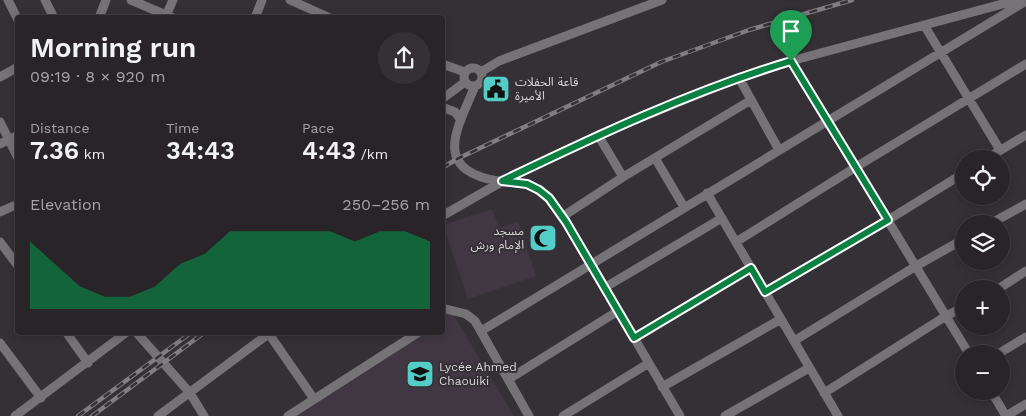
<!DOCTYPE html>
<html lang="en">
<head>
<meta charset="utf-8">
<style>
	:root { --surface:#282428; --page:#343034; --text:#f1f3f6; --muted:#a5a4a8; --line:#444145; --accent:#0b8043 }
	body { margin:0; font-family:"Work Sans","Noto Sans Arabic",sans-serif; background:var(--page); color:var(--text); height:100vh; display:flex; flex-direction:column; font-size:19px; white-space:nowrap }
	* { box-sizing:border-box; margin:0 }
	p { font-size:16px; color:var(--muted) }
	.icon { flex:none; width:28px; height:28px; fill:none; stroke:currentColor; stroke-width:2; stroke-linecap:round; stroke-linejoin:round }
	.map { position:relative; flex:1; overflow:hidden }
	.drawer { position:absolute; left:15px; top:15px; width:430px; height:320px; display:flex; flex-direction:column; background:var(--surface); border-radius:5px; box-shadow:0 2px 8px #0003,0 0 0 1px var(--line) }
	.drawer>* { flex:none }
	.buttons { position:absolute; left:955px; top:150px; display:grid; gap:10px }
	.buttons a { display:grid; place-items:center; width:55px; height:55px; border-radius:50%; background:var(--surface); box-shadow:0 2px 8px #0003,0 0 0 1px var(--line); font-size:25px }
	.pin { position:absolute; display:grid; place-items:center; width:42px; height:42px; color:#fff; margin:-51px -21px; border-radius:50% 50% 50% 0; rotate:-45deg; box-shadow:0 0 5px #0007 }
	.pin .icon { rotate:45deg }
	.round { display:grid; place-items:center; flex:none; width:52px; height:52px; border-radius:26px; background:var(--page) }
	.summary { display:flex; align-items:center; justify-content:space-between; height:85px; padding:0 15px }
	h1 { font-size:28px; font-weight:600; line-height:38px }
	.metrics { display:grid; grid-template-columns:repeat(3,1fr); gap:8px; height:85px; padding:5px 15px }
	.metrics div { display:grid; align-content:center }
	.metrics b { font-size:25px; font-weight:600 }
	.metrics small { font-size:14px; font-weight:400 }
	.metrics p { font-size:14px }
	.chart { height:140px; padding:10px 15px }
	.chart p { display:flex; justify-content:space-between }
	.chart svg { width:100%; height:90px; margin-top:5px; fill:var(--accent); opacity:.7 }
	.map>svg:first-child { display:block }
	.built { fill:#403742 }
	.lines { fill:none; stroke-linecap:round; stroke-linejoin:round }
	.minor { stroke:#757376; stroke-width:9 }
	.rail-casing { stroke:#817d82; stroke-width:4.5 }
	.rail { stroke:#353036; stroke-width:2.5; stroke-dasharray:8; stroke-linecap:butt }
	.route-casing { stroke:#fff; stroke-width:10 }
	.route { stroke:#0b8043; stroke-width:6 }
	.labels { text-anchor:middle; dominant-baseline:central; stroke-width:4; stroke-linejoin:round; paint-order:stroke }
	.poi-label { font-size:12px; fill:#d8d5d8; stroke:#353036; text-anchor:start }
</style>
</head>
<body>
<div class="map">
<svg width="1026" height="416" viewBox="0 0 1026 416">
	<rect width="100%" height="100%" fill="#353036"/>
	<!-- built -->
	<path class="built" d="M 492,209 L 499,228 L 518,222 L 536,276 L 468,299 L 443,225 Z
		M 451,311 L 514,416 L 284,416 L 417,333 L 442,332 L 443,316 Z"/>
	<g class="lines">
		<!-- minor -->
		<path class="minor" d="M 8,0 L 18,20
			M 45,0 L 54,18
			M 131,0 L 173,18
			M 290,0 L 330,18
			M 99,18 L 106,0
			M 165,18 L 173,0
			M 255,18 L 262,0
			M 924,25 L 1000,150
			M 791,61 L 969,354
			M 442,64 L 465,72
			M464 77a9 9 0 1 1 18 0a9 9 0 1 1-18 0Z
			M 481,72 L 499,61 L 662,0
			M 0,77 L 18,67
			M 739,78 L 779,150
			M 475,86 C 457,129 431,170 498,181 C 512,183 527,182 539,190 C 551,198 558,211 566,222 L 680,416
			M 442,99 L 465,82
			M 442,107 L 455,112 L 461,120
			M 0,122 L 18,158
			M 598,135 L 623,177
			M 0,144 L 18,135
			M 655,158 L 684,207
			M 986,159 L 1026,135
			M 707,193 L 838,416
			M 0,212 L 18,204
			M 442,216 L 503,181 L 598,135 L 723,84 L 791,61 L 1017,0
			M 562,217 L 623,177 L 751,100
			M 990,224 L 1026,204
			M 0,242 L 18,266
			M 736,242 L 856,167 L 1026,64
			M 604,288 L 722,218
			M 998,289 L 1026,271
			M 765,292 L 888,220 L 964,173
			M 442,308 L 466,314 L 475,321 L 529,416
			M 481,331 L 1026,1
			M 66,332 L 88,363
			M 136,332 L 190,393 L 204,416
			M 269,334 L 314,399
			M 634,338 L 751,268
			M 794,341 L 916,266 L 964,239
			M 0,343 L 41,398
			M 998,354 L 1026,337
			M 509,379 L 618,311
			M 662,387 L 781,319
			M 991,391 L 1006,416
			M 824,393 L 946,316 L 964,307
			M 15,416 L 127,332
			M 158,416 L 271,332
			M 288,416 L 419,332
			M 563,416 L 649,363
			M 725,416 L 809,368
			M 1006,416 L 1026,404"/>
		<defs>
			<path id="rail" d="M 442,168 L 457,159 L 661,62 L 749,30 L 852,0
				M 78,416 L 192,332
				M 92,416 L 205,332"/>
		</defs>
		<!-- rail casing -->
		<use href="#rail" class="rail-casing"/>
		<!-- rail -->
		<use href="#rail" class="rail"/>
	</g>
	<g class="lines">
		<defs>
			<path id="route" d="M 791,61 L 888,220 L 765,292 L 751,268 L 634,338 L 566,222 L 549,198 L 539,190 L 527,184 L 502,181 C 596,136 691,91 791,61 Z"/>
		</defs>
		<!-- route casing -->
		<use href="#route" class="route-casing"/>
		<!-- route -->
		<use href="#route" class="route"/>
	</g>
	<!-- icons -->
	<defs>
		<symbol id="civic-square" viewBox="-11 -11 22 22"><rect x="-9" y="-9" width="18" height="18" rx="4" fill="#54cdc7" stroke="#353036"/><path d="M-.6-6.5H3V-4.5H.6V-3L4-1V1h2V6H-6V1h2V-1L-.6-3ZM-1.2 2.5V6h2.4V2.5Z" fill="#111"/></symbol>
		<symbol id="mosque-square" viewBox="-11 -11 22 22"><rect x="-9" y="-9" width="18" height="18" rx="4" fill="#54cdc7" stroke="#353036"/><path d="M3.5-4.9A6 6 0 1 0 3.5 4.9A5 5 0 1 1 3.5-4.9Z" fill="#111"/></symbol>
		<symbol id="school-square" viewBox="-11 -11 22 22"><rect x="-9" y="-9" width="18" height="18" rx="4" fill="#54cdc7" stroke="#353036"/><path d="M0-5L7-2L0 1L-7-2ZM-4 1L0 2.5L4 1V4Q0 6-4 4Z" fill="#111"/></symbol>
	</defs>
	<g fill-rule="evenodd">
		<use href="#civic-square" x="480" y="73" width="32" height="32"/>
		<use href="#mosque-square" x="527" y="222" width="32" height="32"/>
		<use href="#school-square" x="404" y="358" width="32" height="32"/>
	</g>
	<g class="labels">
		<!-- poi labels -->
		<g class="poi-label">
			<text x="515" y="82">قاعة الحفلات<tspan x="515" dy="14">الأميرة</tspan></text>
			<text x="524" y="231" text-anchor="end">مسجد<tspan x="524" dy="14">الإمام ورش</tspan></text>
			<text x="439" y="367">Lycée Ahmed<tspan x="439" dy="14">Chaouiki</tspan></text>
		</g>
	</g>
</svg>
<div class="buttons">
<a><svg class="icon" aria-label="locate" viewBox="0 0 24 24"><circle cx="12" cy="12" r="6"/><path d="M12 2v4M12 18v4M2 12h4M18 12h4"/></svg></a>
<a><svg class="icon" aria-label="layers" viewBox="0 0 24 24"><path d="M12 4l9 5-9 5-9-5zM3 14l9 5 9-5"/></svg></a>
<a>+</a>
<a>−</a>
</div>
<div class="pin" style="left:791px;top:61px;background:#1e9e55"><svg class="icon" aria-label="arrive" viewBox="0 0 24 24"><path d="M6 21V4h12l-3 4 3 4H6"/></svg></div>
<section class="drawer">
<div class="summary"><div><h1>Morning run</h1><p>09:19 · 8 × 920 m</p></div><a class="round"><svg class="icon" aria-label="share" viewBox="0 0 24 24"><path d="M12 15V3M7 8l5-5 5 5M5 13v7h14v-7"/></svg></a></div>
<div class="metrics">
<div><p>Distance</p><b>7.36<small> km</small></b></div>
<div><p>Time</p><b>34:43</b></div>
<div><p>Pace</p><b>4:43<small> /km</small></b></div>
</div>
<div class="chart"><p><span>Elevation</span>250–256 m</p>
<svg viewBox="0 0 160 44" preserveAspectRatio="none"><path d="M0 44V11L10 22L20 33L30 38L40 38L50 33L60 22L70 17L80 6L90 6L100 6L110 6L120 6L130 11L140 6L150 6L160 11V44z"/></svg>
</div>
</section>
</div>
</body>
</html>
